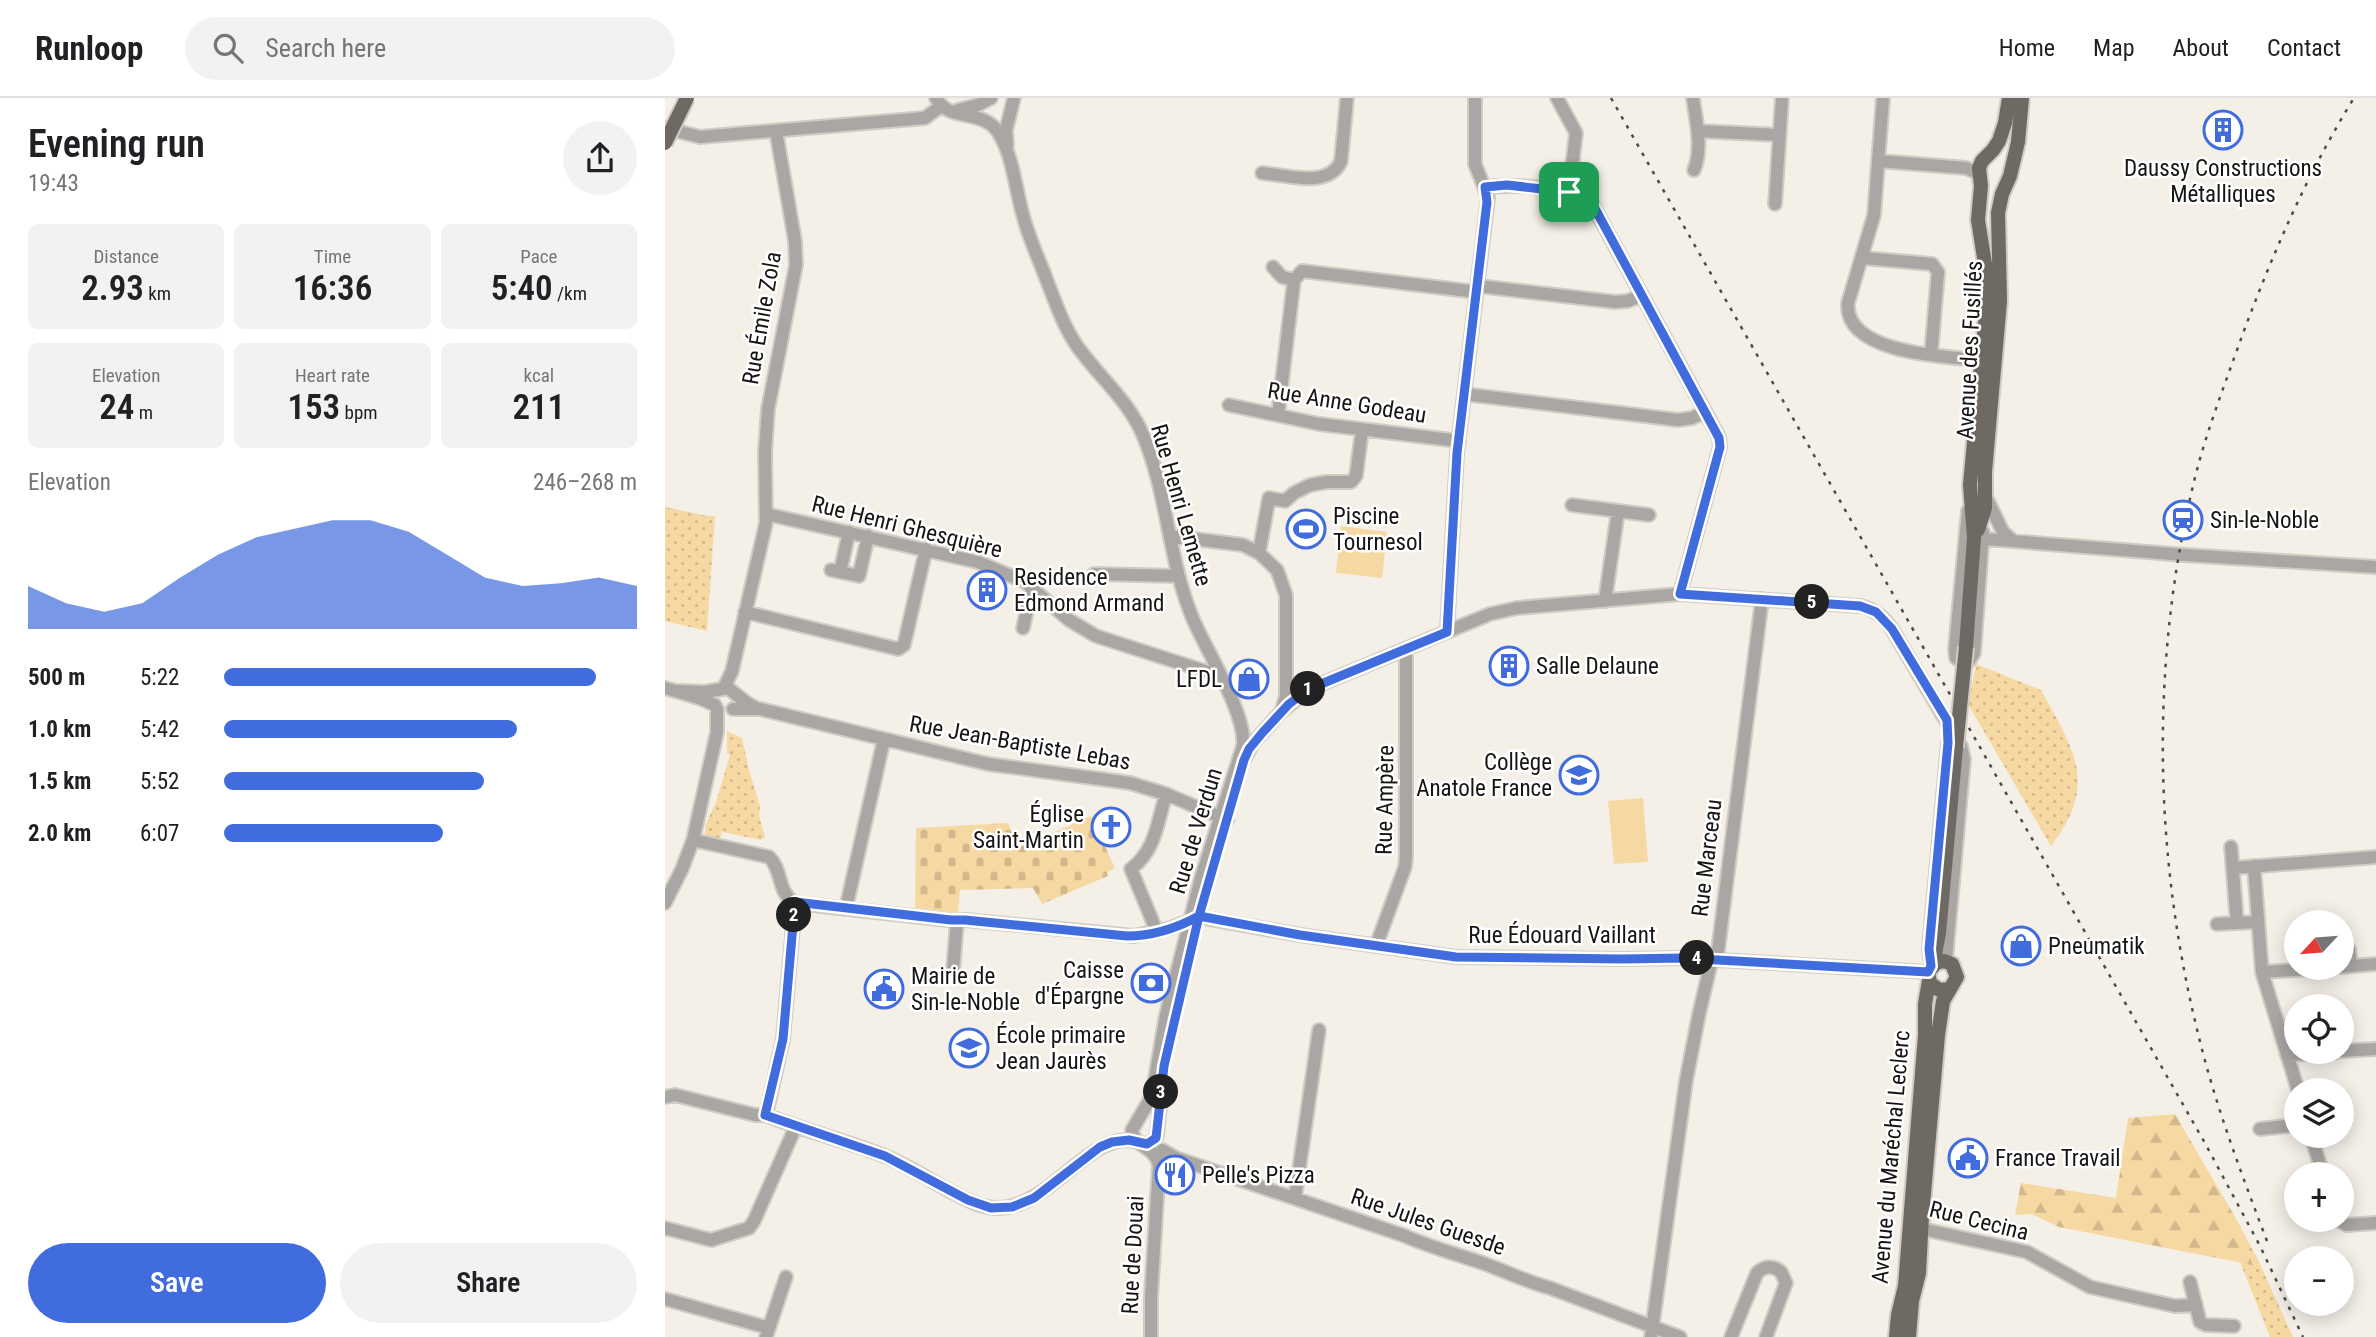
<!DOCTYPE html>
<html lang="en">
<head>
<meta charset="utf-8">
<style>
	:root { --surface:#fff; --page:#f2f2f2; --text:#202124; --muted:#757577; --line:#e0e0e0; --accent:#406cde }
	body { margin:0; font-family:"Roboto Condensed",sans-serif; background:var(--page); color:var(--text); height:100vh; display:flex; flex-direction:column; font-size:26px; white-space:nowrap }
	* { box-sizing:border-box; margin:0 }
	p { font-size:23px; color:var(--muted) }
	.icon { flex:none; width:38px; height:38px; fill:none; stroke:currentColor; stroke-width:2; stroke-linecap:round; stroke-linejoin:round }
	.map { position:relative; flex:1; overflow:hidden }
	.sheet { display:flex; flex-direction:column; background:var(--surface); width:665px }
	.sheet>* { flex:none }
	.needle { width:46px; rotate:244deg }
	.tools { position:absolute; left:1619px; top:812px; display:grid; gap:14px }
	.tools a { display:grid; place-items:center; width:70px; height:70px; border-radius:50%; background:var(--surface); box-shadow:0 4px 18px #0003; font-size:35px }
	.pin { position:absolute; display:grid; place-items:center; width:60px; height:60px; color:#fff; margin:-30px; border-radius:14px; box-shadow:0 4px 10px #0006 }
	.km { position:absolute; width:35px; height:35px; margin:-18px; border-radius:50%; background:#222; color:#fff; font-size:19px; line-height:35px; text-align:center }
	.round { display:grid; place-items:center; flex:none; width:74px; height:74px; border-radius:37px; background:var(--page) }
	.head { display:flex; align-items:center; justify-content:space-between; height:119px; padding:0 28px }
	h1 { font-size:38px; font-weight:600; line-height:52px }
	.metrics { display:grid; grid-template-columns:repeat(3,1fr); gap:10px; height:119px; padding:7px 28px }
	.metrics div { display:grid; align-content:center; border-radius:10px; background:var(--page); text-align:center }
	.metrics b { font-size:35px; font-weight:600 }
	.metrics small { font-size:19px; font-weight:400 }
	.metrics p { font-size:19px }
	.chart { height:196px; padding:14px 28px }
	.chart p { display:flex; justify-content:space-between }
	.chart svg { width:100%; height:126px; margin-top:7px; fill:var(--accent); opacity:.7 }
	.cta { display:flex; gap:14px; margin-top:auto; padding:14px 28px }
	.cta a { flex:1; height:80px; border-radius:42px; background:var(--accent); color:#fff; font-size:28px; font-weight:600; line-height:80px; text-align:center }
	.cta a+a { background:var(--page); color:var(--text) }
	ul { padding:0 28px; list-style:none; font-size:23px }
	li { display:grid; grid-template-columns:112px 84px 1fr; align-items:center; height:52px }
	li i { height:18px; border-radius:9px; background:var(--accent) }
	header { display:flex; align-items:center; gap:42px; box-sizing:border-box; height:98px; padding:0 35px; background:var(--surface); border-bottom:2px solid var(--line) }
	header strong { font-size:33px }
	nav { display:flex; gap:38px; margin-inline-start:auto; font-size:24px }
	.search { width:490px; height:63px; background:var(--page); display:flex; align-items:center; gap:18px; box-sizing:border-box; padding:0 24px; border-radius:38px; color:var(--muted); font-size:26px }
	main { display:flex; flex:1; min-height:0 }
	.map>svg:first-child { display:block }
	.grass { fill:url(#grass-dots) }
	.forest { fill:url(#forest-firs) }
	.cemetery { fill:url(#cemetery-stones) }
	.pitch { fill:#f6d8a3 }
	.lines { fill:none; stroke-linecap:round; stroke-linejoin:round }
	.minor-casing { stroke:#d0ccc5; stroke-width:16 }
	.major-casing { stroke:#d0ccc5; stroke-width:18 }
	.minor { stroke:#a9a6a3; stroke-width:12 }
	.major { stroke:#6e6963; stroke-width:14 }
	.rail { stroke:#4f4c48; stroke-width:2.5; stroke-dasharray:3.5 7; stroke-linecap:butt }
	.major-bridge-casing { stroke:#d0ccc5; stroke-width:18; stroke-linecap:butt }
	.major-bridge { stroke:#6e6963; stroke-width:14 }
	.route-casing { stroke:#fff; stroke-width:14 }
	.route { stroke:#406cde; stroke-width:9 }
	.labels { text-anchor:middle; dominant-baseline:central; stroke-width:5; stroke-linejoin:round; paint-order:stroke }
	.poi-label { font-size:23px; fill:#161512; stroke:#fff; text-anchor:start }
	.street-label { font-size:23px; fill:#161512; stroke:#fff }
</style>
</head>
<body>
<header>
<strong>Runloop</strong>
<div class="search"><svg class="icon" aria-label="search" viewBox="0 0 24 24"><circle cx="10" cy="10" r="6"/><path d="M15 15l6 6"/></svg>Search here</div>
<nav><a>Home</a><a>Map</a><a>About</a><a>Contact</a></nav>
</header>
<main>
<section class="sheet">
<div class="head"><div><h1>Evening run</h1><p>19:43</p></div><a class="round"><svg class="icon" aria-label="share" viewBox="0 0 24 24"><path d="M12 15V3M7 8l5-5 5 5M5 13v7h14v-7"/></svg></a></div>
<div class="metrics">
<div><p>Distance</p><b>2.93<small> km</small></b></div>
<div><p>Time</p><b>16:36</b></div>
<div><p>Pace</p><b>5:40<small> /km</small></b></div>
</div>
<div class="metrics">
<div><p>Elevation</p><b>24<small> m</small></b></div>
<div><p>Heart rate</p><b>153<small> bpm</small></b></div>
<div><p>kcal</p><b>211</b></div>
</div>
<div class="chart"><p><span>Elevation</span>246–268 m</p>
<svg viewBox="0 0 160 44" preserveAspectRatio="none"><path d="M0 44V29L10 35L20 38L30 35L40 26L50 18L60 12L70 9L80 6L90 6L100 10L110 18L120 26L130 29L140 28L150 26L160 29V44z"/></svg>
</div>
<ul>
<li><b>500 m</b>5:22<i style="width:90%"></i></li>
<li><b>1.0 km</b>5:42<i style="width:71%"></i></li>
<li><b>1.5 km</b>5:52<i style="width:63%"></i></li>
<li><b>2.0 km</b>6:07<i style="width:53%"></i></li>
</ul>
<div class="cta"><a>Save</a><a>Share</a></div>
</section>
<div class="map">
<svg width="1711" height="1239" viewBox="0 0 1711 1239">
	<defs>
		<pattern id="grass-dots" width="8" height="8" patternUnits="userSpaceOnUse" patternTransform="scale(1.75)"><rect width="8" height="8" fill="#f6d8a3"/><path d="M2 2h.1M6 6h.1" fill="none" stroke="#d2b88b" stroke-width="1.8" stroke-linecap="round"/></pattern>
		<pattern id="forest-firs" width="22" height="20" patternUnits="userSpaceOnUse" patternTransform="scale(1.75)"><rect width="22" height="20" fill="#f6d8a3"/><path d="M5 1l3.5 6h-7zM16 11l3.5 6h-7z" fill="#d2b88b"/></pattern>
		<pattern id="cemetery-stones" width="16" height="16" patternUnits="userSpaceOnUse" patternTransform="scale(1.75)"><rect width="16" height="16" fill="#f6d8a3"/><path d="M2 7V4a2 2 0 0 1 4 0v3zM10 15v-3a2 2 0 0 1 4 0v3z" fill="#d2b88b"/></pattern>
	</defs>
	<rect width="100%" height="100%" fill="#f4efe7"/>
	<!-- grass -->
	<path class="grass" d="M 0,409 L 43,418 L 50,418 L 42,533 L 0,523 Z
		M 1311,566 L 1376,592 C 1409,652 1434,686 1386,748 L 1304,608 C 1304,593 1309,581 1311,566 Z
		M 62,633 L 77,640 L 84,672 L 95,708 L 94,718 L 100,739 L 96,742 L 57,734 L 55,741 L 40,737 L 41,726 L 51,704 L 65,657 L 62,655 Z
		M 1573,1124 L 1594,1164 L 1628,1239 L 1605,1239 L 1575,1164 L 1588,1166 Z"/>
	<!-- forest -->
	<path class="forest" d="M 1510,1016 L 1573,1124 L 1588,1167 L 1394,1129 L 1367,1116 L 1350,1117 L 1356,1085 L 1451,1100 L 1463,1020 Z"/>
	<!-- cemetery -->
	<path class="cemetery" d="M 426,718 L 450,770 L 442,774 L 443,778 L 377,806 L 368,790 L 295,792 L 293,815 L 250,810 L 251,730 L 343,725 L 353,750 Z"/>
	<!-- pitch -->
	<path class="pitch" d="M 676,428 L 722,434 L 717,480 L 671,475 Z
		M 978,700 L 983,764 L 949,766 L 943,703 Z"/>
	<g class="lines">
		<defs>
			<path id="minor" d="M 271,0 C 284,25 317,10 333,34 C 348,56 351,95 359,121 C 364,139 372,157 379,175 C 389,200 397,226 412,248 C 434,279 463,302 478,337 C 503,396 503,462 528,521 C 541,552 582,617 578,648 L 536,780 L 501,917 L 487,998 L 467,1032 C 469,1050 489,1047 494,1067 L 486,1199 L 486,1239
				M 892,0 L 911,35 L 904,94
				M 1028,0 C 1031,23 1038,50 1029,72
				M 1218,0 L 1209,117 L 1183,205 C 1179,256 1282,259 1317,262
				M 293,12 L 313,7 L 326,0
				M 0,30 L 35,39 L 260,20 L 276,8
				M 1033,33 L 1114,37
				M 342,48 L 341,32 L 349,0
				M 1214,63 L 1301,70 L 1315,76
				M 597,75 C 621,77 664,91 676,63 L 682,0
				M 820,90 C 839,85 911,90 925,102 L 1054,339 L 1055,349 L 1015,496
				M 1110,106 L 1117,0
				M 1198,160 L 1267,166 L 1273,174 L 1266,257
				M 608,169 L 617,179 L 629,182
				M 813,188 L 950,204 L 963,203 L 977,197
				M 799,296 L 1013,322 L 1027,320 L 1040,314
				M 564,307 L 654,326 L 794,343
				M 613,317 L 629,182 L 637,173 L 812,194
				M 1320,397 L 1338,434 L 1348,443
				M 907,407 L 984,417
				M 1303,413 L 1290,551 L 1291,560 L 1297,564 L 1304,563 L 1309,555 L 1318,434
				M 101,416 L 313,464 L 360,484 L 404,522 L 431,538 L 555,578
				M 505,438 L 578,447 L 594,455 L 612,472 L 621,497 L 621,598 L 617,612
				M 1309,440 L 1520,457 L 1711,469
				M 594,455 L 604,400 L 620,403 L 629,395 L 645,387 L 662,384 L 686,384 L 691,378 L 697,332
				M 166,472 L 194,478 L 203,438
				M 175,474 L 184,434
				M 429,476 L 513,478
				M 940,503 L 953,413
				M 80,514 L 233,551 L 239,547 L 261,451
				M 358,530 L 367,489
				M 782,534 L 792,355 L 823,99 L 810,66 L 810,0
				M 0,590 L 34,600 L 50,607
				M 59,590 L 67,573 L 101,425 L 100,354 L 103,311 L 131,167 L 130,143 L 111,33
				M 15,593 L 40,594 L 63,590 L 82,605 L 91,610
				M 68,611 L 95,611 L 323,666 L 465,685 L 501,696 L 562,722
				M 580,660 L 588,645 L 616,614 L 644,591 L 825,516 L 852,510 L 1015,496 L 1195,508 C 1210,511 1219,520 1227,531 L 1294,645
				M 28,742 L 104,759 C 118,772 112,795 130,805 L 292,823 L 288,873
				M 1566,749 L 1572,825 L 1593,824
				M 1589,768 L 1597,874 L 1633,992
				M 1568,770 L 1711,759
				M 0,805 L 17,771 L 28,742 L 52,634 L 52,611
				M 181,810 L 219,641
				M 292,823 L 300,822 L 469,838 L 506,830 L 534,819 L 635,837 L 791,859 L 958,861 L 1017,860 L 1263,874
				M 1552,826 L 1572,825
				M 492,834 L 466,771 C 491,752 492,725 501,696
				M 711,848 L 740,769 L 741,759 L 741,551
				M 1676,851 L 1684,851 L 1686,868
				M 1266,863 L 1264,851 L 1283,645 L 1288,643 L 1296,648 L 1299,661 L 1281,861
				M 1676,869 L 1711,866
				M 1597,874 L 1666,870
				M 1676,953 L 1711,951
				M 1622,957 L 1672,954
				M 0,999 L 10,997 L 90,1017 L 101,1017 C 137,1032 175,1041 212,1055 C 237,1064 260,1079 283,1092 C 299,1100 314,1110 333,1110 C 386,1110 427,1029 472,1044
				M 101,1017 L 118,941 L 130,805
				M 1595,1031 L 1631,1027
				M 1646,1038 L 1658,1076
				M 478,1046 L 486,1045 L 492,1038 L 497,982
				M 497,1052 L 511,1060 L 740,1138 C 767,1150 795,1157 823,1167 C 844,1175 863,1184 885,1190 L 1015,1239
				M 630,1100 L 654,932
				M 1673,1122 L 1682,1127 L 1711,1125
				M 1248,1129 L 1362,1154 L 1425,1189 L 1510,1208 L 1531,1207
				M 0,1130 L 46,1142 L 84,1130 L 89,1123 L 131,1028
				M 1525,1184 L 1535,1224 L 1541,1227 L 1569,1228
				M 0,1201 L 104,1230
				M 101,1239 L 121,1179
				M 986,1239 L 1021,983 L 1034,916 L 1045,869 L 1053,853 L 1097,501
				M 1066,1239 L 1092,1175 C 1099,1168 1108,1167 1116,1174 L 1121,1185 L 1101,1239"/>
			<path id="major" d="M 1313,432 L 1320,410 L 1320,374 L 1335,203 L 1333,115 L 1337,96 L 1345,78 L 1353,44 L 1357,0
				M 1301,549 L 1309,440 L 1305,387 L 1322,205 L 1321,172 L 1313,122 L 1316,88 L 1314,70 L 1317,63 L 1328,52 L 1334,43 L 1340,25 L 1344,0
				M 1268,867 L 1274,835 L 1291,649
				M 1231,1239 L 1233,1217 L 1240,1188 L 1260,937 L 1260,906 L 1264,883
				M 1244,1239 L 1247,1203 L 1254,1175 L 1257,1118 L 1273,937 L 1278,903 L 1292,879 L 1287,866 L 1279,863 L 1271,865 L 1263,874 L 1265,885 L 1274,892 L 1285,891"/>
		</defs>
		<!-- minor casing -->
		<use href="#minor" class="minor-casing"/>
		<!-- major casing -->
		<use href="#major" class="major-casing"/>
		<!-- minor -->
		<use href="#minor" class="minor"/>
		<!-- major -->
		<use href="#major" class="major"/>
		<!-- rail -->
		<path class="rail" d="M 946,0 L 1541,1047 L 1595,1148 L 1638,1239
			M 1602,1143 C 1575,1072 1548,1001 1531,927 C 1489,753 1486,566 1527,392 C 1539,339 1559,289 1577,238 C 1608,155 1642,76 1689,0"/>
		<defs>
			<path id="major-bridge" d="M 0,45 L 22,0
				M 1291,649 L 1301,549"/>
		</defs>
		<!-- major-bridge casing -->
		<use href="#major-bridge" class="major-bridge-casing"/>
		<!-- major-bridge -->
		<use href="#major-bridge" class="major-bridge"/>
	</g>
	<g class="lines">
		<defs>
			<path id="route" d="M 904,94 L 842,87 L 820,89 L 822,104 L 792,355 L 782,534 L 644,591 L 624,606 L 598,634 L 584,651 L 579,662 L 534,818 C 512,830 486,838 462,838 L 300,822 L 286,822 L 130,804 L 118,941 L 100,1017 L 220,1058 L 303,1102 L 326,1110 L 347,1109 L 369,1100 L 435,1049 L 447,1044 L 464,1042 L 482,1046 L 491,1040 L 499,968 L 534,818 L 635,837 L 791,859 L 958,861 L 1017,860 L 1263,874 L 1266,868 L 1264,851 L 1283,645 L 1282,622 L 1227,531 L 1211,514 L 1195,508 L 1015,496 L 1055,349 L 1054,340 L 927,105 L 918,97 L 904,94"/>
		</defs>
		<!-- route casing -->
		<use href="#route" class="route-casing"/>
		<!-- route -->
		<use href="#route" class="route"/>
	</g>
	<!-- icons -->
	<defs>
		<symbol id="building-ring" viewBox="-11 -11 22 22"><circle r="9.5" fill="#fff" stroke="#406cde" stroke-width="1.5"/><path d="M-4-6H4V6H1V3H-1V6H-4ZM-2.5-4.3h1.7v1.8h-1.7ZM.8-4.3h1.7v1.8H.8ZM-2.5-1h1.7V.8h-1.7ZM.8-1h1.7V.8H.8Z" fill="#406cde"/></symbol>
		<symbol id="station-ring" viewBox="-11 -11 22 22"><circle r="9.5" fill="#fff" stroke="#406cde" stroke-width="1.5"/><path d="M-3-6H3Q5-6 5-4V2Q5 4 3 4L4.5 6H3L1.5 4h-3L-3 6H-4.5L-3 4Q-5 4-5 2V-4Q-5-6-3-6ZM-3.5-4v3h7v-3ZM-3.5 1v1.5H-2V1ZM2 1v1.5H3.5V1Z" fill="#406cde"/></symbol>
		<symbol id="stadium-ring" viewBox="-11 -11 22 22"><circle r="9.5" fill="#fff" stroke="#406cde" stroke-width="1.5"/><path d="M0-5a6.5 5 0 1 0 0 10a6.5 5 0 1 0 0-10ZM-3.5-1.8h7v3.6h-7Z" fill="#406cde"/></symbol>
		<symbol id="shop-ring" viewBox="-11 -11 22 22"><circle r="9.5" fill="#fff" stroke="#406cde" stroke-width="1.5"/><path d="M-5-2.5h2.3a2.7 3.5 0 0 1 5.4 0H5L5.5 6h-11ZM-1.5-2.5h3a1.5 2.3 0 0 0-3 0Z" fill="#406cde"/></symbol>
		<symbol id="school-ring" viewBox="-11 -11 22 22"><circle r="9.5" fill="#fff" stroke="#406cde" stroke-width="1.5"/><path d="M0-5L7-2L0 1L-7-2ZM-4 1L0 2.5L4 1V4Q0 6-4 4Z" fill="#406cde"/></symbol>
		<symbol id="church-ring" viewBox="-11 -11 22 22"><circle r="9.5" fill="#fff" stroke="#406cde" stroke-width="1.5"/><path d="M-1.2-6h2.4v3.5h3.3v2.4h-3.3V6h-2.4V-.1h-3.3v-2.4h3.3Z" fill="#406cde"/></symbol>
		<symbol id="bank-ring" viewBox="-11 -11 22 22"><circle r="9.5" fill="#fff" stroke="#406cde" stroke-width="1.5"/><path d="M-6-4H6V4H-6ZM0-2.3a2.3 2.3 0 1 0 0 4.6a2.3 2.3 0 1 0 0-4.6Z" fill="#406cde"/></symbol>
		<symbol id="civic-ring" viewBox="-11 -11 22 22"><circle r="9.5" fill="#fff" stroke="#406cde" stroke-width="1.5"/><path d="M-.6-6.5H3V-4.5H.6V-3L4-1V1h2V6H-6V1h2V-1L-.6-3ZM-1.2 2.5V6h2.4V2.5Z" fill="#406cde"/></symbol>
		<symbol id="restaurant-ring" viewBox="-11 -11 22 22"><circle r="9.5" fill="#fff" stroke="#406cde" stroke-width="1.5"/><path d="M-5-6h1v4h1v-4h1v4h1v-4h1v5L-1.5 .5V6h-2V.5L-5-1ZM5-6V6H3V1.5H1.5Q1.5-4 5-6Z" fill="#406cde"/></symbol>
	</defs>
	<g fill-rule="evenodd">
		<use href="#building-ring" x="1536" y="10" width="44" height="44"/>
		<use href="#station-ring" x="1496" y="400" width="44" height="44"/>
		<use href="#stadium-ring" x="619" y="409" width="44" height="44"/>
		<use href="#building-ring" x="300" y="470" width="44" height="44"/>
		<use href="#building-ring" x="822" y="546" width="44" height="44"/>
		<use href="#shop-ring" x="562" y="559" width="44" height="44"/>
		<use href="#school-ring" x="892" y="655" width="44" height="44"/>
		<use href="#church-ring" x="424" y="707" width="44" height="44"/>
		<use href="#shop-ring" x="1334" y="826" width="44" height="44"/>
		<use href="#bank-ring" x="464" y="863" width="44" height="44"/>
		<use href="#civic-ring" x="197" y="869" width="44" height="44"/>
		<use href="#school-ring" x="282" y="928" width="44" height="44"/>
		<use href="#civic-ring" x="1281" y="1038" width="44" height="44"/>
		<use href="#restaurant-ring" x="488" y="1055" width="44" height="44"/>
	</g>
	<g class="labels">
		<!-- poi labels -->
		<g class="poi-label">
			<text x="1558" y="70" text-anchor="middle">Daussy Constructions<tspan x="1558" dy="26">Métalliques</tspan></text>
			<text x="668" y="418">Piscine<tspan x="668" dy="26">Tournesol</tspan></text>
			<text x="1545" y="422">Sin-le-Noble</text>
			<text x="349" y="479">Residence<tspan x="349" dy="26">Edmond Armand</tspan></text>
			<text x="871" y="568">Salle Delaune</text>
			<text x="557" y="581" text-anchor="end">LFDL</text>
			<text x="887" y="664" text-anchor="end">Collège<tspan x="887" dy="26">Anatole France</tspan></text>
			<text x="419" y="716" text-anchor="end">Église<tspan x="419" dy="26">Saint-Martin</tspan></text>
			<text x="1383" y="848">Pneumatik</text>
			<text x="459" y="872" text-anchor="end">Caisse<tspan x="459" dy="26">d'Épargne</tspan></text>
			<text x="246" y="878">Mairie de<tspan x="246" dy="26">Sin-le-Noble</tspan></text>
			<text x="331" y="937">École primaire<tspan x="331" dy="26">Jean Jaurès</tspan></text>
			<text x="1330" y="1060">France Travail</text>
			<text x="537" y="1077">Pelle's Pizza</text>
		</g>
		<!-- street labels -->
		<g class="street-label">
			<text transform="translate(97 220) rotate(-80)">Rue Émile Zola</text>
			<text transform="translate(1305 252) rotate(-87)">Avenue des Fusillés</text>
			<text transform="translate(682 305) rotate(9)">Rue Anne Godeau</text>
			<text transform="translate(516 407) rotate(74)">Rue Henri Lemette</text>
			<text transform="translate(242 429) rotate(14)">Rue Henri Ghesquière</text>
			<text transform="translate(355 645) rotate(10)">Rue Jean-Baptiste Lebas</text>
			<text transform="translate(720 702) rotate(-89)">Rue Ampère</text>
			<text transform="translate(531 733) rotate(-73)">Rue de Verdun</text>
			<text transform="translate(1042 760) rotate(-83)">Rue Marceau</text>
			<text x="897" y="837">Rue Édouard Vaillant</text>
			<text transform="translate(1226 1059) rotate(-85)">Avenue du Maréchal Leclerc</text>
			<text transform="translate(1314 1123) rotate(14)">Rue Cecina</text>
			<text transform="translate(763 1124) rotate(19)">Rue Jules Guesde</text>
			<text transform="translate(468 1157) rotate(-87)">Rue de Douai</text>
		</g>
	</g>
</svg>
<div class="tools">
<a><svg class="needle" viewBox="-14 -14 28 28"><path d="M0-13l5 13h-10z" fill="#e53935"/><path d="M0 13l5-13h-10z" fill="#757577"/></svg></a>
<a><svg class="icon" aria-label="locate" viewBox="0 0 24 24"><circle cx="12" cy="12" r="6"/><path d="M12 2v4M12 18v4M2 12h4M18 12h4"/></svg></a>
<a><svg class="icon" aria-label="layers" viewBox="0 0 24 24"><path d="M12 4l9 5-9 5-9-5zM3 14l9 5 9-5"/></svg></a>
<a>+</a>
<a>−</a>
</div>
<div class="pin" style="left:904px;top:94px;background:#1e9e55"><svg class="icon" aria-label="arrive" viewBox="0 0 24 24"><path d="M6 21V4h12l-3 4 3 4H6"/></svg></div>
<b class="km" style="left:643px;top:591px">1</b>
<b class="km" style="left:129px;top:817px">2</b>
<b class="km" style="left:496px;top:994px">3</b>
<b class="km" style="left:1032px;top:860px">4</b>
<b class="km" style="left:1147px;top:504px">5</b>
</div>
</main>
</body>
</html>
